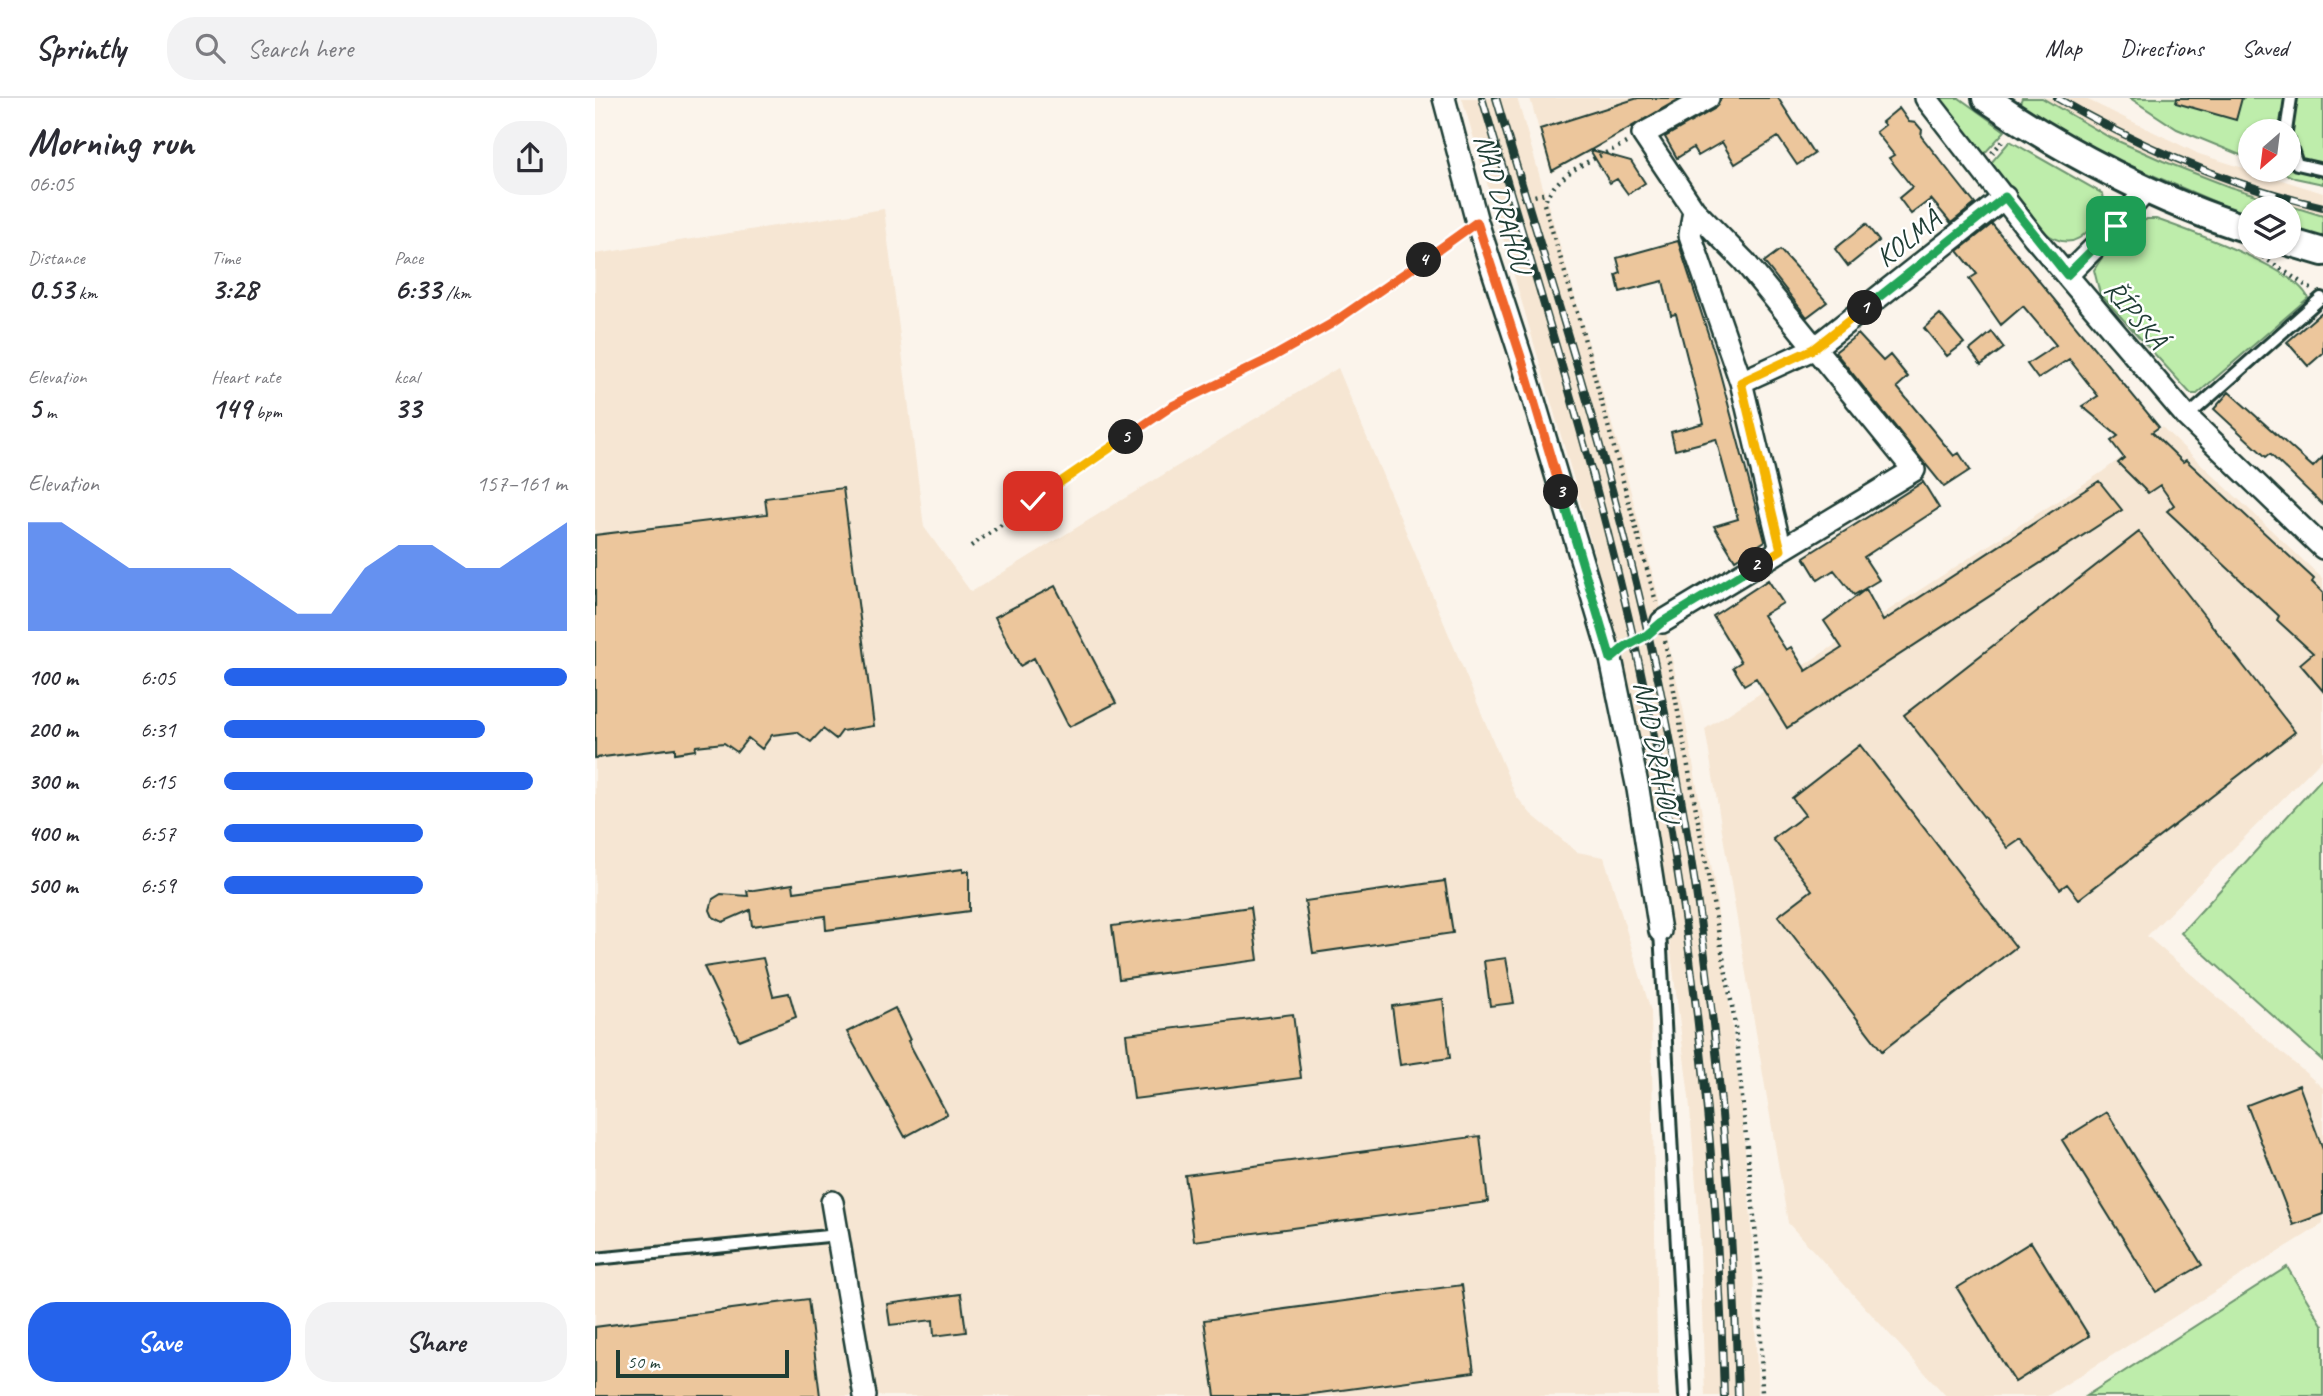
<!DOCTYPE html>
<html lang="en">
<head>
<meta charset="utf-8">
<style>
	:root { --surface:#fff; --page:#f2f2f3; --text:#2b2b33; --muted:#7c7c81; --line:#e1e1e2; --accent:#2563eb }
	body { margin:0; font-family:Caveat,sans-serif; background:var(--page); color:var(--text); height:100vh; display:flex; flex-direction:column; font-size:26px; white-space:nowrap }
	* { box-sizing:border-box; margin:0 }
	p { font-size:23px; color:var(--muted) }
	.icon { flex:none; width:38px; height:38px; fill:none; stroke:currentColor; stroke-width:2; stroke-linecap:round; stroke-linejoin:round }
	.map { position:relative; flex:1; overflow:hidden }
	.details { display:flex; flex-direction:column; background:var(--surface); width:595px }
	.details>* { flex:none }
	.needle { width:46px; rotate:208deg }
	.buttons { position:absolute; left:1643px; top:21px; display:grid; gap:14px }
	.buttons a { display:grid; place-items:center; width:63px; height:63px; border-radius:50%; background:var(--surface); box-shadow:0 2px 5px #0004; font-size:35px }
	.scale { position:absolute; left:21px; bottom:18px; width:173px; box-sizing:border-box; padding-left:7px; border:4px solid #1f3d34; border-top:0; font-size:19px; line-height:24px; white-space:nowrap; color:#1f3d34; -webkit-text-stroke:5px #fff; paint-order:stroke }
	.pin { position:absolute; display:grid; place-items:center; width:60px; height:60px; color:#fff; margin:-30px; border-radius:14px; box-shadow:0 4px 10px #0006 }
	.km { position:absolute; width:35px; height:35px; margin:-18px; border-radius:50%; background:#222; color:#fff; font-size:19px; line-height:35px; text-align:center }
	.round { display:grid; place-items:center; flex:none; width:74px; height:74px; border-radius:28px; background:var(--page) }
	.headline { display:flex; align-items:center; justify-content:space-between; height:119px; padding:0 28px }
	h1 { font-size:38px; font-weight:600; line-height:52px }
	.stats { display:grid; grid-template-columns:repeat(3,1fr); gap:10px; height:119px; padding:7px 28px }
	.stats div { display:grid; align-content:center }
	.stats b { font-size:30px; font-weight:600 }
	.stats small { font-size:19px; font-weight:400 }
	.stats p { font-size:19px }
	.chart { height:196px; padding:14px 28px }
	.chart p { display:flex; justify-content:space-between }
	.chart svg { width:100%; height:126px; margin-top:7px; fill:var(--accent); opacity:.7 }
	.button { display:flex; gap:14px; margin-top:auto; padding:14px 28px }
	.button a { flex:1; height:80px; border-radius:28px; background:var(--accent); color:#fff; font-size:28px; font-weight:600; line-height:80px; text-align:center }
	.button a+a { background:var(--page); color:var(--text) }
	ul { padding:0 28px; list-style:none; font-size:23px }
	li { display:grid; grid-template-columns:112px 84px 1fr; align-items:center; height:52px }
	li i { height:18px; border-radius:9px; background:var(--accent) }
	header { display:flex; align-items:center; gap:42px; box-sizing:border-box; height:98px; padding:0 35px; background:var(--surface); border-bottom:2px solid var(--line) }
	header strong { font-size:33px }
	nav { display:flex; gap:38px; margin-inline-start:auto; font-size:24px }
	.search { width:490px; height:63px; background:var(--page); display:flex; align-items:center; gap:18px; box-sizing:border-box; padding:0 24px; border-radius:28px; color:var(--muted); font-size:26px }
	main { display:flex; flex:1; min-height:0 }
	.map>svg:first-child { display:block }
	.built { fill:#f6e6d3 }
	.green { fill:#beedab; stroke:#6e9570; stroke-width:2 }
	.building { fill:#ecc69c; stroke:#1f3d34; stroke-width:2 }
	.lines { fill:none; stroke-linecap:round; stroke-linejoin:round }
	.service-casing { stroke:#1f3d34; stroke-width:16 }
	.minor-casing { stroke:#1f3d34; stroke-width:26 }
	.tertiary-casing { stroke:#1f3d34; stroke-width:32 }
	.path { stroke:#1f3d34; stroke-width:4.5; stroke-dasharray:2 5; stroke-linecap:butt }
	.service { stroke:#fff; stroke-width:10 }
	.minor { stroke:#fff; stroke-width:21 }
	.tertiary { stroke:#fff; stroke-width:26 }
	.rail-casing { stroke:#1f3d34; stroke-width:8 }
	.rail { stroke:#fff; stroke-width:5; stroke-dasharray:16; stroke-linecap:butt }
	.split-1-casing { stroke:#fff; stroke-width:14 }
	.split-2-casing { stroke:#fff; stroke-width:14 }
	.split-3-casing { stroke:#fff; stroke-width:14 }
	.split-4-casing { stroke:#fff; stroke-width:14 }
	.split-5-casing { stroke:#fff; stroke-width:14 }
	.split-6-casing { stroke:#fff; stroke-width:14 }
	.split-1 { stroke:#22a559; stroke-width:9 }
	.split-2 { stroke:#f5b400; stroke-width:9 }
	.split-3 { stroke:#22a559; stroke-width:9 }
	.split-4 { stroke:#f0652b; stroke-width:9 }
	.split-5 { stroke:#f0652b; stroke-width:9 }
	.split-6 { stroke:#f5b400; stroke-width:9 }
	.labels { text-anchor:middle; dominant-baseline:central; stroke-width:5; stroke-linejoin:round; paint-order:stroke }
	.street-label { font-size:28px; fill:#1f3d34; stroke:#fff }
</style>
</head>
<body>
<header>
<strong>Sprintly</strong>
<div class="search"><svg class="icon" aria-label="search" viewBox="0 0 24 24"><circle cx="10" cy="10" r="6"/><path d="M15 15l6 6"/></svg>Search here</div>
<nav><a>Map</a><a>Directions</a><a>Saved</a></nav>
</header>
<main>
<section class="details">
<div class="headline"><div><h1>Morning run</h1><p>06:05</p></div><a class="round"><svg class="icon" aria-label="share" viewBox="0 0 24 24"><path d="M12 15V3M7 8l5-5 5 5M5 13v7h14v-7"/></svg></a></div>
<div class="stats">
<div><p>Distance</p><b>0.53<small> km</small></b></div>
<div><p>Time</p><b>3:28</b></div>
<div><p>Pace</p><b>6:33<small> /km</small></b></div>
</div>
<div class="stats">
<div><p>Elevation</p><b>5<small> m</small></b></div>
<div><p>Heart rate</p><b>149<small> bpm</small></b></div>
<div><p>kcal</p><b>33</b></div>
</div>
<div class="chart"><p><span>Elevation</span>157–161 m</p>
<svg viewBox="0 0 160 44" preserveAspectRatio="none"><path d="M0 44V6L10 6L20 14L30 22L40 22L50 22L60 22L70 30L80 38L90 38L100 22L110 14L120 14L130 22L140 22L150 14L160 6V44z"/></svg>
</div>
<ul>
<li><b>100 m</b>6:05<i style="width:100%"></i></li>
<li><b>200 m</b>6:31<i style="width:76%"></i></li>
<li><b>300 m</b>6:15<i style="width:90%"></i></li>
<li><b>400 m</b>6:57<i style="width:58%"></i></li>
<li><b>500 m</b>6:59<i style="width:58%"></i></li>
</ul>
<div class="button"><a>Save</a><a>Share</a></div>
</section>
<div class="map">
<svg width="1728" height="1298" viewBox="0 0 1728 1298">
	<rect width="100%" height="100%" fill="#fbf4eb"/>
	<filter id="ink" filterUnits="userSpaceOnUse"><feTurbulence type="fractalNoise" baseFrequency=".0143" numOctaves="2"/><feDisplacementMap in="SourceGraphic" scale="14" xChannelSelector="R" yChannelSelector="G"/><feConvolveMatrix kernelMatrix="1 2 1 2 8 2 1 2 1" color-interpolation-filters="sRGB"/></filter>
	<g filter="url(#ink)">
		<!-- built -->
		<path class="built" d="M 867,0 L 922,0 L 1029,368 L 1061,489 L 1089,615 L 1119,783 L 1145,994 L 1156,1122 L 1163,1298 L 1110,1298 L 1104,1125 L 1094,999 L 1068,791 L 1038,626 L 1011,501 L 979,382 Z
			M 935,0 L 1093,0 L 956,75 Z
			M 1435,0 L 1489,0 L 1604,56 L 1728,95 L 1728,123 L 1694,110 L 1594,82 Z
			M 289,111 L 329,429 L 376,494 L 743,270 L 921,698 L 936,716 L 982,754 L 1009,759 L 1056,913 L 1063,1298 L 0,1298 L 0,156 Z
			M 1567,329 L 1728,481 L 1728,660 L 1552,838 L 1728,990 L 1728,1126 L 1452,1298 L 1351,1298 L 1193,1125 L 1110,631 L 1507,374 Z"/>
		<!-- green -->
		<path class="green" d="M 1341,0 L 1364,0 L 1410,33 L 1388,57 Z
			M 1427,0 L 1447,0 L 1514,39 L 1568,63 L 1635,89 L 1728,118 L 1728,140 L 1694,130 L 1694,110 L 1656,110 L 1655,119 L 1506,55 L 1439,17 L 1425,5 Z
			M 1535,0 L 1728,0 L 1728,86 L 1700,80 L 1681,72 L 1694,72 L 1694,33 L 1656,33 L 1655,61 L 1582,31 Z
			M 1415,43 L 1508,96 C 1511,110 1503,119 1495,130 C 1460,176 1415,92 1395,66 Z
			M 1552,121 L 1561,121 C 1592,132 1703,171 1713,200 L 1602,296 L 1596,296 L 1505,196 L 1499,172 C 1511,151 1530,132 1552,121 Z
			M 1728,679 L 1728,963 L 1586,835 Z
			M 1692,1169 L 1728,1228 L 1728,1298 L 1491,1298 Z"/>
		<!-- building -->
		<path class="building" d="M 1043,0 L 1086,0 L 996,52 L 1036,63 L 1050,85 L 1033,96 L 1022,81 L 1015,85 L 995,52 L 957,73 L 945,31 Z
			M 1126,0 L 1183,0 L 1219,56 L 1202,67 L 1183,39 L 1140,66 L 1127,44 L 1103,58 L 1098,50 L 1082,60 L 1070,39 L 1119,11 Z
			M 1582,0 L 1647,0 L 1641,22 L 1581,5 Z
			M 1304,10 L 1314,24 L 1321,25 L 1327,32 L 1326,38 L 1380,106 L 1356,125 L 1336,101 L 1316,116 L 1304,100 L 1317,89 L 1294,60 L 1299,57 L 1281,34 L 1290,27 L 1287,24 Z
			M 1271,126 L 1284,143 L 1253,168 L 1240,151 Z
			M 1397,126 L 1564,329 L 1557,334 L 1588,364 L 1591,362 L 1719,481 L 1717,484 L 1728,495 L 1728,593 L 1705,566 L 1718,555 L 1682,522 L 1684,518 L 1572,413 L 1579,407 L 1565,387 L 1553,395 L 1523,365 L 1529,360 L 1516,343 L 1523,338 L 1487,308 L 1503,298 L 1474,261 L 1443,281 L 1432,266 L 1461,247 L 1428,208 L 1406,227 L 1374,181 L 1382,176 L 1363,153 Z
			M 1083,143 L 1120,257 L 1170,443 L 1140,462 L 1119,428 L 1143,421 L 1121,341 L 1080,352 L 1076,334 L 1109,325 L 1081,216 L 1076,217 L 1068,183 L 1025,194 L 1021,177 L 1026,175 L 1022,160 Z
			M 1185,152 L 1232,204 L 1212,219 L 1169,164 Z
			M 1728,213 L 1728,255 L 1713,268 L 1692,244 Z
			M 1345,216 L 1369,245 L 1352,258 L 1329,230 Z
			M 1397,234 L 1409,250 L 1386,267 L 1375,252 Z
			M 1263,236 L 1288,263 L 1295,257 L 1313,279 L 1302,289 L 1359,358 L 1364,355 L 1375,372 L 1349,389 L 1240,254 Z
			M 1634,294 L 1718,369 L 1728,359 L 1728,407 L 1675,356 L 1671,359 L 1619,311 Z
			M 1504,383 L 1527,412 L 1192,630 L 1161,580 L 1149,587 L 1138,569 L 1146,564 L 1118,518 L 1173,482 L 1188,505 L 1168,517 L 1191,552 L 1196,549 L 1211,573 L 1247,550 L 1229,523 L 1271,491 L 1288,523 Z
			M 1328,384 L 1344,410 L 1269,459 L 1284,482 L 1259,497 L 1239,472 L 1223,482 L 1209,459 Z
			M 248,390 L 279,628 L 247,633 L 241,641 L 228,631 L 216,644 L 202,634 L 177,637 L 167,651 L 153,640 L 142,654 L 129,645 L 101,648 L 100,652 L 80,655 L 80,650 L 0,660 L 0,437 L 172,416 L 170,400 Z
			M 1544,434 L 1700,634 L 1484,801 L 1472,786 L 1465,791 L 1426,741 L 1413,750 L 1309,617 Z
			M 460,488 L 521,605 L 474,629 L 439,560 L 425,568 L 400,519 Z
			M 1265,647 L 1421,849 L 1287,953 L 1183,818 L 1217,792 L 1178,741 L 1210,717 L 1197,700 Z
			M 368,771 L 368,774 L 374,773 L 374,813 L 231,832 L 230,818 L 157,828 L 155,812 L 128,824 L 118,819 L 115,812 L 118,801 L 126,796 L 153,798 L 152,793 L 198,786 L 199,794 Z
			M 850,783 L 858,835 L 718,855 L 710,803 Z
			M 656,809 L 663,862 L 524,881 L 517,828 Z
			M 168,860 L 178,898 L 194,895 L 201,919 L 144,942 L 109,869 Z
			M 911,860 L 919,905 L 895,908 L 889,863 Z
			M 848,901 L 855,960 L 805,967 L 797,908 Z
			M 300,910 L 315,942 L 313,943 L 352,1016 L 310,1039 L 252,934 Z
			M 698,916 L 706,980 L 539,1001 L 531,936 Z
			M 1704,987 L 1728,1052 L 1728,1116 L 1698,1127 L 1652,1007 Z
			M 1512,1014 L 1607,1167 L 1561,1194 L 1467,1042 Z
			M 885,1038 L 893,1104 L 599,1143 L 590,1077 Z
			M 1436,1144 L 1494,1238 L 1420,1284 L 1362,1190 Z
			M 867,1187 L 879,1274 L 703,1298 L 620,1298 L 609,1222 Z
			M 366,1196 L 371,1234 L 339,1238 L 338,1222 L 295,1227 L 292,1206 Z
			M 213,1201 L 225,1298 L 0,1298 L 0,1229 Z"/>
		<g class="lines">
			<defs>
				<path id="service" d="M 1691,33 L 1696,0
					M 1694,43 L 1702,66 L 1728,72
					M 1592,319 L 1726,200
					M 1065,833 L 1090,1298
					M 0,1161 L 243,1137"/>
				<path id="minor" d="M 849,0 L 882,124 L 926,259 L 1016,561 L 1043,691 L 1065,833
					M 1331,0 L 1439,139 L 1592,319 L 1728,450
					M 1099,112 L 1095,137 L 1146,284 L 1186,452
					M 1472,177 L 1521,128 L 1552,91
					M 1146,284 L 1218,251 L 1410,99
					M 1067,524 L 1319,372 L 1149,163 L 1099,112 L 1048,36 L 1113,0
					M 237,1104 L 270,1298"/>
				<path id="tertiary" d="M 1391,0 C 1467,53 1567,105 1656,132
					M 1694,144 L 1728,154"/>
			</defs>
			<!-- service casing -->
			<use href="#service" class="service-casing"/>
			<!-- minor casing -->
			<use href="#minor" class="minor-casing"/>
			<!-- tertiary casing -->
			<use href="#tertiary" class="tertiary-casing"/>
			<!-- path -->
			<path class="path" d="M 1031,45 C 1001,61 962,72 949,106 L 984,221 L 1061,504
				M 1397,55 L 1410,40
				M 901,113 L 917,103 L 952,95
				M 1662,155 L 1716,191
				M 376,448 L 577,308 L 674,261 L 735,226 L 865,136
				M 1070,543 L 1139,919 L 1165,1179 L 1167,1298
				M 1033,548 L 1053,537"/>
			<!-- service -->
			<use href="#service" class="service"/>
			<!-- minor -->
			<use href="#minor" class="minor"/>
			<!-- tertiary -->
			<use href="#tertiary" class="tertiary"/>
			<defs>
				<path id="rail" d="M 887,0 C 948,205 1015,414 1056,623 C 1100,846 1123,1071 1129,1298
					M 901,0 C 950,164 1003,327 1043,493 C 1107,756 1136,1027 1143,1298
					M 1462,0 C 1545,49 1634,87 1728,109"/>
			</defs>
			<!-- rail casing -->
			<use href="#rail" class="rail-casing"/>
			<!-- rail -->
			<use href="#rail" class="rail"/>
		</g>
	</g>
	<g class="lines" filter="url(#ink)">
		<defs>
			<path id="split-1" d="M 1270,210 L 1410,99 L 1472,177 L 1521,128"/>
			<path id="split-2" d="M 1161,467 L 1186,452 L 1146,284 L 1218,251 L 1270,210"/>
			<path id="split-3" d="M 966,394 L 1016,561 L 1030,549 L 1052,537 L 1067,524 L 1161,467"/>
			<path id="split-4" d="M 829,162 L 882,124 L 926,259 L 966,394"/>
			<path id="split-5" d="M 531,339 L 577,308 L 674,261 L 736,226 L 829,162"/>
			<path id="split-6" d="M 438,403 L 531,339"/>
		</defs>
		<!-- split-1 casing -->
		<use href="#split-1" class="split-1-casing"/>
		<!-- split-2 casing -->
		<use href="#split-2" class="split-2-casing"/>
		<!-- split-3 casing -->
		<use href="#split-3" class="split-3-casing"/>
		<!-- split-4 casing -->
		<use href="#split-4" class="split-4-casing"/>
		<!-- split-5 casing -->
		<use href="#split-5" class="split-5-casing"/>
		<!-- split-6 casing -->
		<use href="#split-6" class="split-6-casing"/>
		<!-- split-1 -->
		<use href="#split-1" class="split-1"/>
		<!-- split-2 -->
		<use href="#split-2" class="split-2"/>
		<!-- split-3 -->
		<use href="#split-3" class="split-3"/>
		<!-- split-4 -->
		<use href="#split-4" class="split-4"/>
		<!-- split-5 -->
		<use href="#split-5" class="split-5"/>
		<!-- split-6 -->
		<use href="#split-6" class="split-6"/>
	</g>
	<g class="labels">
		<!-- street labels -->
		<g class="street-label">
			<text transform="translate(908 105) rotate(74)">NAD DRAHOU</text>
			<text transform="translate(1313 140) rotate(-38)">KOLMÁ</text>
			<text transform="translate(1541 216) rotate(50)">ŘÍPSKÁ</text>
			<text transform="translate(1062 653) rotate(79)">NAD DRAHOU</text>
		</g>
	</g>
</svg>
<div class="buttons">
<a><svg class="needle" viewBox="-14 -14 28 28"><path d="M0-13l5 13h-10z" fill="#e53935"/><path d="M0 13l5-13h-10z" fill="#7c7c81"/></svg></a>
<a><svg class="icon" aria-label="layers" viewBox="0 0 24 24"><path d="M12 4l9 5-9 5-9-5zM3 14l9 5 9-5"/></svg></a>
</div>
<div class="scale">50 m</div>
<div class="pin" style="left:1521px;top:128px;background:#1e9e55"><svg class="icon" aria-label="arrive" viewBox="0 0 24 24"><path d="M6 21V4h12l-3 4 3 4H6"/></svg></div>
<div class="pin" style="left:438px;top:403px;background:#d93025"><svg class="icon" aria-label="check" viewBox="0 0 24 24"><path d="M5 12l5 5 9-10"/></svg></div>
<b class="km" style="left:1270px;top:210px">1</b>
<b class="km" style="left:1161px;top:467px">2</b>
<b class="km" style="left:966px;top:394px">3</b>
<b class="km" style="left:829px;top:162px">4</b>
<b class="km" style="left:531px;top:339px">5</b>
</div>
</main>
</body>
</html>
